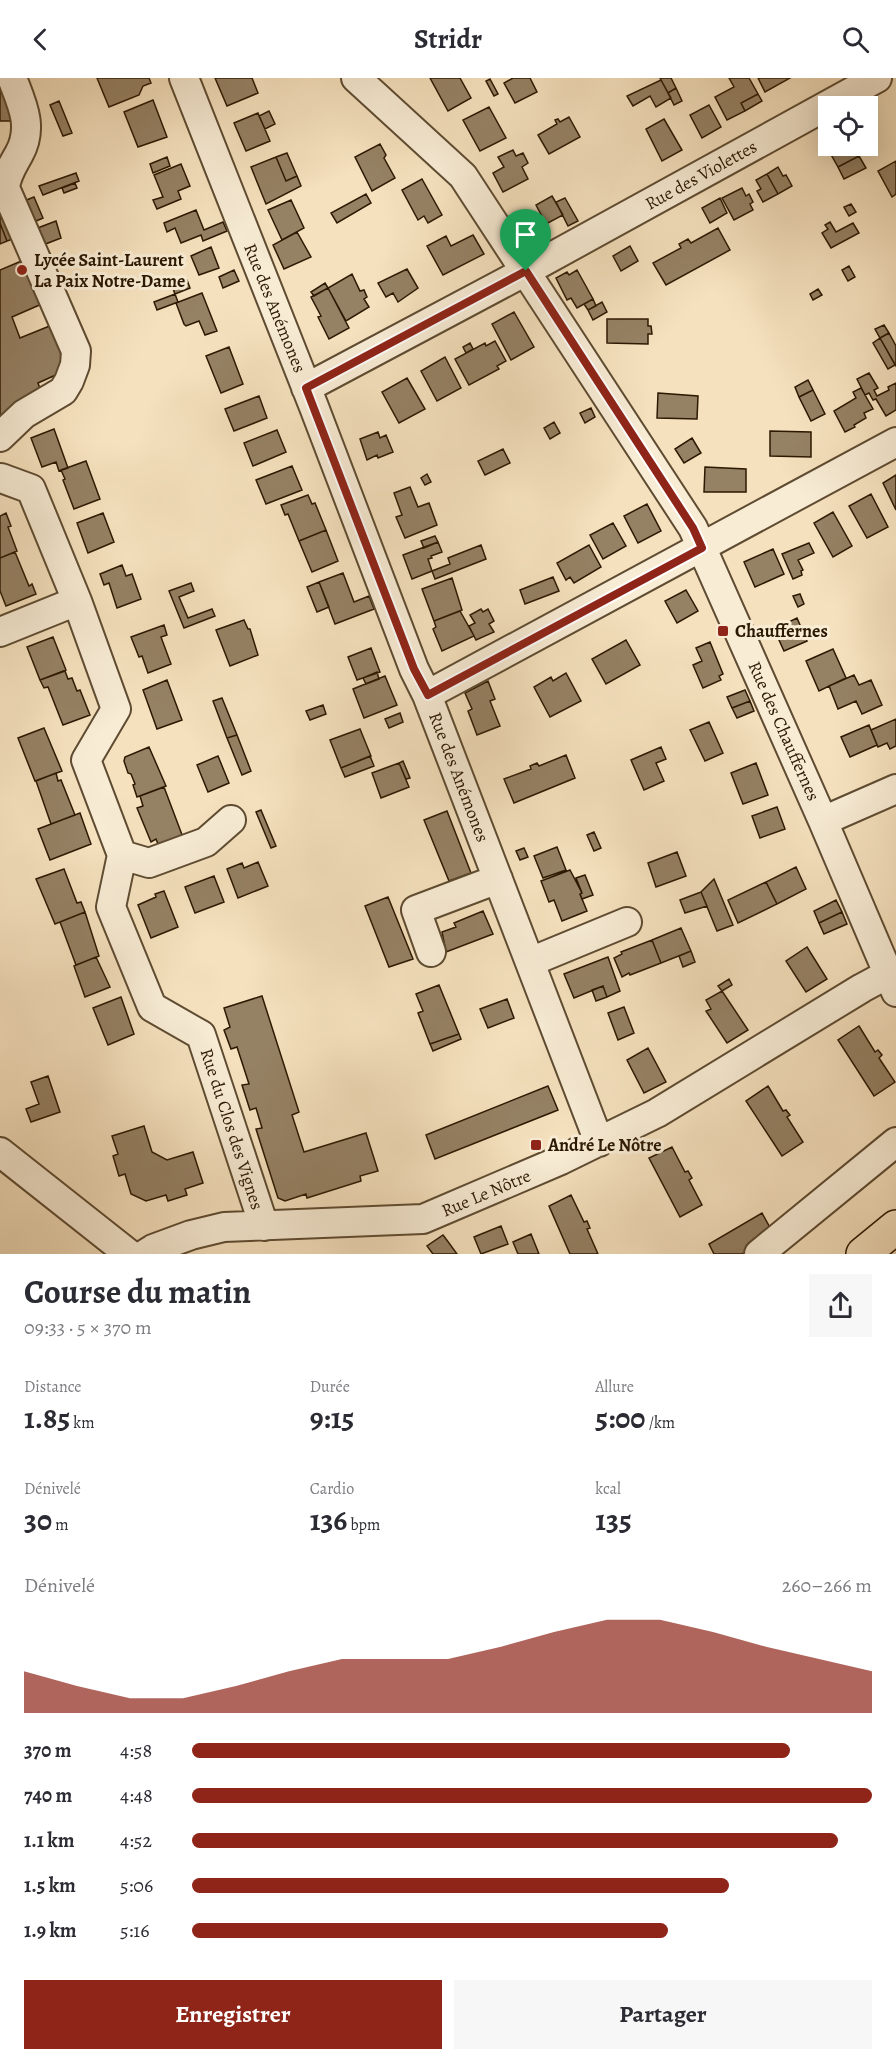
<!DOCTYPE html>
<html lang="fr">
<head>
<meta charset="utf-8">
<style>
	:root { --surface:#fff; --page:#f7f7f7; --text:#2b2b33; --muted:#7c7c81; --accent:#8f2418 }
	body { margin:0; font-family:Alegreya,serif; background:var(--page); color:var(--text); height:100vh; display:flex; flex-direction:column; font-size:22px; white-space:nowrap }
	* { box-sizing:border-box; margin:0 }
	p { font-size:20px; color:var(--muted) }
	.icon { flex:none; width:33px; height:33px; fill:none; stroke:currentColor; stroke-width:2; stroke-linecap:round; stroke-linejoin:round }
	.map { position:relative; height:1176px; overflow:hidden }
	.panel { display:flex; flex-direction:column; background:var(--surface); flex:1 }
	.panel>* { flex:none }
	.fabs { position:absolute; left:818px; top:18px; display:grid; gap:12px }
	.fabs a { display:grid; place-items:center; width:60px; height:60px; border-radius:0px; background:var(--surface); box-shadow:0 6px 24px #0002; font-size:30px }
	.pin { position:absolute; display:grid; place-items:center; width:51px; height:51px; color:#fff; margin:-62px -26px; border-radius:50% 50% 50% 0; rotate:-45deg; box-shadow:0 0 6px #0007 }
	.pin .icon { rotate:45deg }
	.round { display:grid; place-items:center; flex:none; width:63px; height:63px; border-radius:0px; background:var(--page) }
	.headline { display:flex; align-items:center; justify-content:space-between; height:102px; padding:0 24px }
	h1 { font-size:33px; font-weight:600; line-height:45px }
	.metrics { display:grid; grid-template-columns:repeat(3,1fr); gap:9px; height:102px; padding:6px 24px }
	.metrics div { display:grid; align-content:center }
	.metrics b { font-size:30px; font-weight:600 }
	.metrics small { font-size:16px; font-weight:400 }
	.metrics p { font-size:16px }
	.chart { height:168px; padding:12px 24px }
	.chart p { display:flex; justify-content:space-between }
	.chart svg { width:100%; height:108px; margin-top:6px; fill:var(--accent); opacity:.7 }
	.cta { display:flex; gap:12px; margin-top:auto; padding:12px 24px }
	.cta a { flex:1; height:69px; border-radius:0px; background:var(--accent); color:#fff; font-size:24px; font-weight:600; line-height:69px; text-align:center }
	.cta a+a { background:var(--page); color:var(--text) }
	ul { padding:0 24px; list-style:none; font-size:20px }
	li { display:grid; grid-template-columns:96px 72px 1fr; align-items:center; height:45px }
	li i { height:15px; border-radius:8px; background:var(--accent) }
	header { display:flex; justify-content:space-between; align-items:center; height:78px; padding:0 24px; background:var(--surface); font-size:27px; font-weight:600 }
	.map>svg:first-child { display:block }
	.building { fill:#958164; stroke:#2c1902; stroke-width:1.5 }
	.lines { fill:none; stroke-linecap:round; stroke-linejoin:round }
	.minor-casing { stroke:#5e4b31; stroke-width:32 }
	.highway-casing { stroke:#2c1902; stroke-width:36 }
	.minor { stroke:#f8ecd5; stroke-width:28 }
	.highway { stroke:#f5e1be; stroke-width:33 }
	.route-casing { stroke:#fff; stroke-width:12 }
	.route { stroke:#8f2418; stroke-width:8 }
	.poi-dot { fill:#8f2418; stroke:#f8ecd5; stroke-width:2 }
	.labels { text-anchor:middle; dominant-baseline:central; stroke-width:6; stroke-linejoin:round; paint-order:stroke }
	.street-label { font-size:18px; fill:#2c1902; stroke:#f8ecd5 }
	.poi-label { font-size:18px; font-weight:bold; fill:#2c1902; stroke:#f8ecd5; text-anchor:start }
</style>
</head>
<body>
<header><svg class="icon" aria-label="back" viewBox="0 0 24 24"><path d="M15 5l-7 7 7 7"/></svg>Stridr<svg class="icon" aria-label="search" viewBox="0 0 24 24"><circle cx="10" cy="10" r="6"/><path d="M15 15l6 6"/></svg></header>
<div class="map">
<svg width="896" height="1176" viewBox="0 0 896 1176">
	<rect width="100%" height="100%" fill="#f5e1be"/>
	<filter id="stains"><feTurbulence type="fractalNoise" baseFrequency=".00333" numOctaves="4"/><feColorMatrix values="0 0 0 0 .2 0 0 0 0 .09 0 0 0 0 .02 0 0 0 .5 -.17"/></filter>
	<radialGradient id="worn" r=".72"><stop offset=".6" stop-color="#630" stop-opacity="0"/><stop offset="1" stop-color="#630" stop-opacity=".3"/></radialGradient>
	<!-- building -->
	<path class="building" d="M 97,0 L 149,0 L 151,5 L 143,8 L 139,17 L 109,29 Z
		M 215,0 L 252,0 L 258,15 L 227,28 Z
		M 430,0 L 460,0 L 471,20 L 448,33 Z
		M 513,0 L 530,0 L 537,14 L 515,25 L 504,5 Z
		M 660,0 L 671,0 L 676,10 L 668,15 Z
		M 729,0 L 749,0 L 758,16 L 741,25 L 745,33 L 727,42 L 715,19 L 734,9 Z
		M 758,0 L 790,0 L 765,14 Z
		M 490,1 L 498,16 L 494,18 L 486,3 Z
		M 661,2 L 671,20 L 656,29 L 650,18 L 633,28 L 627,18 Z
		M 8,7 L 23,43 L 0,43 L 0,10 Z
		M 676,10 L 682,23 L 674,27 L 668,15 Z
		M 758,16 L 762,23 L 745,33 L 741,25 Z
		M 153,22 L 167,59 L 138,69 L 124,34 Z
		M 59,23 L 72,55 L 63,58 L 50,27 Z
		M 709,27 L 721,49 L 702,60 L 690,37 Z
		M 489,29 L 506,60 L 480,73 L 463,42 Z
		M 269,33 L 275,46 L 265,51 L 259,38 Z
		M 258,35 L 270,63 L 246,73 L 234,45 Z
		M 569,39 L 580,59 L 549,76 L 538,57 L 557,46 L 555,42 L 558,41 L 560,44 Z
		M 664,41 L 682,72 L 662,83 L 646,51 Z
		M 828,62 L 828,68 L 859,68 L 860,69 L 855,71 L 859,78 L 838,89 L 824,64 Z
		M 380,66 L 386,77 L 384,80 L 395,100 L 372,113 L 355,79 Z
		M 513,72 L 516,78 L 523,75 L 528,85 L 522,89 L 528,101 L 503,114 L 493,95 L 504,89 L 498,79 Z
		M 287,75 L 297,98 L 286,103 L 276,79 Z
		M 859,78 L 866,90 L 844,101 L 838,89 Z
		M 167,79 L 170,88 L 153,95 L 150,86 Z
		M 276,79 L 286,103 L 297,98 L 301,108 L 266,126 L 251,89 Z
		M 896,83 L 896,116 L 892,119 L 878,93 Z
		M 181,86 L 190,108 L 178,113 L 181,121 L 157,131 L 153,122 L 163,119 L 154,97 Z
		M 778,89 L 783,98 L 786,97 L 792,108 L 778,116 L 767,96 Z
		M 76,95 L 79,103 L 43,117 L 39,108 Z
		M 767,96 L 778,116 L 763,124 L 757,113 L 761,111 L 756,102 Z
		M 422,101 L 442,137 L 428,145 L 424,138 L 418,142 L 402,112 Z
		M 75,105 L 77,110 L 64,115 L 62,110 Z
		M 742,110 L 746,118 L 749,116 L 753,124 L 750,126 L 753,132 L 734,142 L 722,120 Z
		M 0,114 L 18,159 L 7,163 L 0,145 Z
		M 366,116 L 371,125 L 337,145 L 331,135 Z
		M 552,118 L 563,137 L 546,146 L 536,127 Z
		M 34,119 L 43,140 L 34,144 L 24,123 Z
		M 565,120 L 578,143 L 568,148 L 556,124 Z
		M 720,120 L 727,135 L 710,145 L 702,130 Z
		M 291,122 L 304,150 L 282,162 L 268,132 Z
		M 851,126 L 856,134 L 849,138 L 844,129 Z
		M 196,132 L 204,152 L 223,144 L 227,153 L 203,163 L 201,157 L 181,165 L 175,150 L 167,154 L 164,145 Z
		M 56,143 L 61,160 L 43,167 L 35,151 Z
		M 830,144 L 836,154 L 853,145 L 859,155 L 831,170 L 822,155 L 828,151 L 825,147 Z
		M 0,145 L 7,163 L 0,166 Z
		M 718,150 L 730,172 L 666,207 L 653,185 L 681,170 L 679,166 L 688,161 L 691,165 Z
		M 297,154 L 311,179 L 284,191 L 273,167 Z
		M 473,157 L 484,176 L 443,197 L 427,168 L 446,158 L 451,168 Z
		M 630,168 L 638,183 L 621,193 L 613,178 Z
		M 211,169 L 219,190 L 199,197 L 191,178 Z
		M 26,181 L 44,225 L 12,239 L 20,260 L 52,247 L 69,291 L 38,305 L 44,322 L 0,343 L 0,192 Z
		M 849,188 L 855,199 L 848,203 L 842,192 Z
		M 407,191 L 418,210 L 398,224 L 393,215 L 386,219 L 378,205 Z
		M 234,192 L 239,203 L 223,210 L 219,199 Z
		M 577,192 L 593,221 L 577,230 L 571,220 L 567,222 L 556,200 L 567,194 L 569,197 Z
		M 352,196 L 360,213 L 364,212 L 367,219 L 364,221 L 369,229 L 346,243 L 328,210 Z
		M 187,202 L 190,210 L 175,216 L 172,208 Z
		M 325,205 L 328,210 L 314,218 L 311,214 Z
		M 328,210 L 349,250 L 329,261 L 318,239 L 321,238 L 311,219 Z
		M 818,211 L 822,217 L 813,222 L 810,216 Z
		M 202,215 L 217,253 L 205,257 L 199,243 L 186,248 L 184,246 L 176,225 Z
		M 175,216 L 178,224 L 157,232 L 154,224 Z
		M 593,221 L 596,228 L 588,232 L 584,226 Z
		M 602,224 L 607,234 L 593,242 L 588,232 Z
		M 514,234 L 534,269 L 511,282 L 492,246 Z
		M 607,241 L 648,241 L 648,248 L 651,248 L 652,256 L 648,256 L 648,266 L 607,265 Z
		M 884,247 L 889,255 L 880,260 L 875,251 Z
		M 889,255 L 896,268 L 896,288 L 880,260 Z
		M 880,260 L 895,287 L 888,291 L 873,265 Z
		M 495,263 L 506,283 L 497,288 L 499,291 L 469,307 L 455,281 L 485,265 L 486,268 Z
		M 470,265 L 473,271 L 466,275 L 463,269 Z
		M 229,269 L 243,306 L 221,315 L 206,278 Z
		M 445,279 L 461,310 L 437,323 L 421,293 Z
		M 869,295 L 878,310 L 874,312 L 877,318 L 889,312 L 888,309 L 896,305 L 896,332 L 886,338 L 876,321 L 873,322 L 869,315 L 865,317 L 857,301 Z
		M 407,300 L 425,331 L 399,345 L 382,314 Z
		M 808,302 L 813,312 L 799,319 L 795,309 Z
		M 861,310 L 873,331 L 864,335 L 866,340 L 854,347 L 855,349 L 845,354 L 834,333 L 856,320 L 853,314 Z
		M 813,312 L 825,336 L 811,343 L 799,319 Z
		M 658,315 L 698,318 L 697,341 L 657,340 Z
		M 259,318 L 267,340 L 234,353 L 225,331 Z
		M 591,330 L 595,339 L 585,345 L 580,335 Z
		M 554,344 L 560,355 L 550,361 L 544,350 Z
		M 54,351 L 68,390 L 59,393 L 56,384 L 42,389 L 31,360 Z
		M 277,352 L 286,374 L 253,388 L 244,365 Z
		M 770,353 L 811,354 L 811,379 L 770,378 Z
		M 378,354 L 380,360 L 386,357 L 393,374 L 378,380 L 377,377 L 367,382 L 360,361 Z
		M 692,360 L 701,375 L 684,385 L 675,371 Z
		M 503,371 L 510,385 L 485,397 L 478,383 Z
		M 86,383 L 100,421 L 74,431 L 63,402 L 65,401 L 61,392 Z
		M 292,388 L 302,412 L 266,426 L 256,402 Z
		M 705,389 L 746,391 L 746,414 L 704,414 Z
		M 427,396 L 431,404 L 425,407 L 421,400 Z
		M 896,397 L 896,432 L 883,405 Z
		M 410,409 L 418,429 L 429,425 L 437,447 L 405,460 L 396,439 L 402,437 L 394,415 Z
		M 871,416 L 888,449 L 867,460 L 849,428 Z
		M 308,417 L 312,426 L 315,425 L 326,452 L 299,463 L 288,436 L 285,437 L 281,427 Z
		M 647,426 L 661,453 L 638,465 L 624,438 Z
		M 833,434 L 852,468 L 833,479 L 814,445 Z
		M 6,435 L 11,448 L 8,449 L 17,473 L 0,480 L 0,438 Z
		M 103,435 L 114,464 L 88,475 L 77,445 Z
		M 613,445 L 626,468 L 603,481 L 590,457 Z
		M 326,452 L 338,483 L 312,494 L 299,463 Z
		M 435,458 L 438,464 L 424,470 L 421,463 Z
		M 438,464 L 442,474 L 431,478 L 432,480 L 428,481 L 432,493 L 412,501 L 403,477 Z
		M 809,465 L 814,475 L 798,482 L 803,492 L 801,493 L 802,497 L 793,501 L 782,476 Z
		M 481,467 L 486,481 L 435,501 L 432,493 L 450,486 L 448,480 Z
		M 589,467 L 601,489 L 574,505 L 570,499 L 566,502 L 557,485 Z
		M 773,471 L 784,496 L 755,509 L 744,484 Z
		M 15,474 L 29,508 L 32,506 L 36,516 L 6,528 L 0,513 L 0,480 Z
		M 122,487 L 126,498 L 132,496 L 141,521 L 117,530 L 109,505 L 104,507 L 100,496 Z
		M 343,495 L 354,524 L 369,518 L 374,531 L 335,546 L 319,504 Z
		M 553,499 L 559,513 L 525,526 L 520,512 Z
		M 452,500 L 462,532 L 434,543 L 422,511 Z
		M 319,504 L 329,529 L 317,534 L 307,509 Z
		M 191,505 L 194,513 L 179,519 L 188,540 L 212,531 L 215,538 L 184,550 L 169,513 Z
		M 686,512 L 698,533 L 677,545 L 665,523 Z
		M 800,516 L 804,526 L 798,529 L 793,518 Z
		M 481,531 L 483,534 L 488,531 L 494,543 L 489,546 L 494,554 L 476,562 L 469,548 L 475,545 L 470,537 Z
		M 460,533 L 474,558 L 442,573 L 433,551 L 436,549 L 434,543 Z
		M 797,540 L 807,563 L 784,573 L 774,551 Z
		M 244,542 L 248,551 L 250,551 L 258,577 L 230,588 L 216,552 Z
		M 164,547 L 167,557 L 161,559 L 171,586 L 148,595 L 142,578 L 139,579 L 131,559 Z
		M 53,559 L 66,592 L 40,602 L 27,569 Z
		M 626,562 L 640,587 L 606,606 L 592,581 Z
		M 710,564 L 723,596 L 719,598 L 721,602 L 703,610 L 693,587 L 702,583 L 696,570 Z
		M 371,570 L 380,594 L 357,602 L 348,579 Z
		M 833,571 L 846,600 L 819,613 L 806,583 Z
		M 65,593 L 68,601 L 72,600 L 77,613 L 80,612 L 90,637 L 63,647 L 48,609 L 44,610 L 40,602 Z
		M 377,594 L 379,601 L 366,606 L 363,600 Z
		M 566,595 L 581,623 L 550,639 L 534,609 L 551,599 L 553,603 Z
		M 854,597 L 859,607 L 871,602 L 882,627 L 862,636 L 856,623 L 838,631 L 829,608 Z
		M 385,598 L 397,627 L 364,640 L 353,611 Z
		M 167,602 L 182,642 L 157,651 L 143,612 Z
		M 488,603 L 495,621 L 490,623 L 500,648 L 477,657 L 468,633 L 472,631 L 465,615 Z
		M 745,612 L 750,623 L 732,630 L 727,619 Z
		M 222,620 L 237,657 L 227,660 L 213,623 Z
		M 750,623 L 754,633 L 737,640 L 732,630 Z
		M 323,627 L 326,636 L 310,642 L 306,633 Z
		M 400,635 L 403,644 L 389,650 L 385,641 Z
		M 896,641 L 896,668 L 890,671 L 887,665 L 878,669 L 871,652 Z
		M 709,644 L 723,675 L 705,683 L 690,652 Z
		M 869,647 L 877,667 L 850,679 L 841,659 Z
		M 44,650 L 62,693 L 35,703 L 18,660 Z
		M 360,651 L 371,678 L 341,690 L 330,662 Z
		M 237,657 L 251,693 L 242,697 L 227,660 Z
		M 149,669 L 166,708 L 137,719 L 133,707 L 135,706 L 131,696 L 128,695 L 124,683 L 125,679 Z
		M 661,669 L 666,681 L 656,685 L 664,703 L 644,712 L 631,682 Z
		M 566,677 L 575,700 L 514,725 L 504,701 L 531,691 L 530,688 L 537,685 L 539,688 Z
		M 218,678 L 229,705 L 208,714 L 197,687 Z
		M 370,678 L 374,688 L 345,699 L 341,690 Z
		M 403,683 L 410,700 L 406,701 L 399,685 Z
		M 399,685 L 409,709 L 381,720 L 372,695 Z
		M 756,685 L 768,717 L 743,726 L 731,695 Z
		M 56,695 L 58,703 L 61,702 L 75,737 L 51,746 L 36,703 Z
		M 164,709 L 184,762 L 160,771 L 156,761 L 151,764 L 137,730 L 143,728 L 140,718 Z
		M 777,729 L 785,751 L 760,760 L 752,738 Z
		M 261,732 L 276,768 L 271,770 L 256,734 Z
		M 447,733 L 471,795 L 449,803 L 424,742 Z
		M 80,735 L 91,766 L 50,782 L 38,751 Z
		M 594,754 L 601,770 L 594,773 L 587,757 Z
		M 557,769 L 566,792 L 543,800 L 534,778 Z
		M 524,770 L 528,779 L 520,782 L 516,773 Z
		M 677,774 L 686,798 L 656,809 L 648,785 Z
		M 258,784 L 268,808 L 238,820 L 227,791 L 242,785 L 244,790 Z
		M 796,789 L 806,811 L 777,826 L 766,804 Z
		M 64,791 L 77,825 L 81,824 L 85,834 L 55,846 L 36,801 Z
		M 570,792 L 582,815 L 580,816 L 587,833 L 562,843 L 554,822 L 549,824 L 541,803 Z
		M 585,797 L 593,817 L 582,821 L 580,816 L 582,815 L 576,800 Z
		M 214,798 L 224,824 L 195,835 L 185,809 Z
		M 714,801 L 733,847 L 717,853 L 701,814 Z
		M 766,804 L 777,826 L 738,845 L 728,822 Z
		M 164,813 L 178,849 L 151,860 L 138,827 L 156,819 L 155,816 Z
		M 701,814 L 707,828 L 685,835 L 680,822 Z
		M 388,819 L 413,881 L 389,889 L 365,828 Z
		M 836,822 L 842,834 L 819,845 L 814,833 Z
		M 483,833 L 493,856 L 446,874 L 442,854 L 456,849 L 454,845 Z
		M 85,834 L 99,878 L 76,887 L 60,844 Z
		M 842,834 L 847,846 L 824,856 L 819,845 Z
		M 681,850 L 691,873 L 661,885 L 652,862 Z
		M 652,862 L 661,885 L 630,897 L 629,895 L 622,899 L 614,880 L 622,876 L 621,874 Z
		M 807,869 L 827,901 L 806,914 L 786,883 Z
		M 691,873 L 695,884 L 683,889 L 679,878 Z
		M 96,879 L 110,909 L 85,919 L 74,888 Z
		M 608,879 L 620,913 L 607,919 L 603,908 L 574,920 L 564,896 Z
		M 729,901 L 732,907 L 722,913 L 718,908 Z
		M 439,907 L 459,956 L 430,966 L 418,935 L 423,933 L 416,916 Z
		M 603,908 L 607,919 L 596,923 L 592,912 Z
		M 722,913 L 748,952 L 727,965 L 706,933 L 711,931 L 706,922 Z
		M 262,918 L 299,1034 L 292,1037 L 304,1074 L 366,1055 L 378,1093 L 360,1098 L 361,1103 L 307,1120 L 306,1116 L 285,1123 L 278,1120 L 256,1051 L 262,1050 L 256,1030 L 250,1032 L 242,1007 L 249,1006 L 237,969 L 231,971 L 224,952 L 230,949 L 224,930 Z
		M 121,919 L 134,956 L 108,967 L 93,930 Z
		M 507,921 L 514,940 L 488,950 L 480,931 Z
		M 624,929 L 634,955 L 618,962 L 608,935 Z
		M 859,948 L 875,974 L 878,972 L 882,977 L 879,980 L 895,1004 L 874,1018 L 838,962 Z
		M 459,956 L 461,961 L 433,973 L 430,966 Z
		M 648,970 L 666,1004 L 644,1015 L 627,982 Z
		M 48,998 L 60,1034 L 31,1044 L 26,1031 L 39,1026 L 31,1004 Z
		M 548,1008 L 558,1032 L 435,1081 L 426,1057 Z
		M 768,1008 L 783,1033 L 786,1032 L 790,1037 L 787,1039 L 803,1064 L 782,1078 L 746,1023 Z
		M 144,1048 L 152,1074 L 167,1082 L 193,1074 L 203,1105 L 185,1111 L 187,1117 L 168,1123 L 166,1117 L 146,1123 L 131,1116 L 125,1096 L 119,1098 L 113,1078 L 118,1076 L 112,1058 Z
		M 672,1069 L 685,1094 L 688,1093 L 692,1100 L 689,1102 L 702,1127 L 680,1139 L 649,1080 Z
		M 571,1117 L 584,1144 L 587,1143 L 590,1150 L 587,1151 L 598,1176 L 570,1176 L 549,1128 Z
		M 762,1135 L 773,1155 L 742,1176 L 714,1176 L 709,1166 Z
		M 501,1148 L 508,1166 L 481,1176 L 474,1159 Z
		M 531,1156 L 539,1176 L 518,1176 L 513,1164 Z
		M 443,1157 L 449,1165 L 457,1176 L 433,1176 L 427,1168 Z"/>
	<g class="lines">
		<defs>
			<path id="minor" d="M 184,0 L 314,329 L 414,591 L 427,617 L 599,1064
				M 356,0 L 463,98 L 693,450 L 823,743 L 896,914
				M 306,310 L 526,193 L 877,0
				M 0,359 L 24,336 L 63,313 L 69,303 L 75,287 L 76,273 L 5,110 C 6,97 13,87 19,76 C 34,49 22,26 12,0
				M 1,400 L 31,411 L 77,523 L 116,631 L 86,682 L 122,777 L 111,829 L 152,929 L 201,957 L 264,1148
				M 0,554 L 77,523
				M 427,617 L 896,364
				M 823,743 L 896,711
				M 122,777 L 149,785 L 206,764 L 231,742
				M 431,874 L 416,832 L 498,801
				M 530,884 L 627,844
				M 0,1074 L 129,1176
				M 145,1176 L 153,1171 L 191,1157 L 224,1149 L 423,1141 L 561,1082 L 657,1035 L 862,910 L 888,896
				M 759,1176 L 896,1064"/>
			<path id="highway" d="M 863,1176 L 896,1149"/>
		</defs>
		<!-- minor casing -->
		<use href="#minor" class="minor-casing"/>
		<!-- highway casing -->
		<use href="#highway" class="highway-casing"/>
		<!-- minor -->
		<use href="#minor" class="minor"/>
		<!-- highway -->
		<use href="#highway" class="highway"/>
	</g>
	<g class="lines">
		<defs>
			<path id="route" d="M 526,193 L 693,450 L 702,470 L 428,617 L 414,591 L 306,310 Z"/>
		</defs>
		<!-- route casing -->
		<use href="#route" class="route-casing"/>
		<!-- route -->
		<use href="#route" class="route"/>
	</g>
	<!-- markers -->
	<g class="poi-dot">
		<circle cx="22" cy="192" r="6"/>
		<rect x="717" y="547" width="12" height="12" rx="3"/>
		<rect x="530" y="1061" width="12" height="12" rx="3"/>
	</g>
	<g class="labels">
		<!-- street labels -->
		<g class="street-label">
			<text transform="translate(701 97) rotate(-29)">Rue des Violettes</text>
			<text transform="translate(275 230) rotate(68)">Rue des Anémones</text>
			<text transform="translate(784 653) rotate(66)">Rue des Chauffernes</text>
			<text transform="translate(459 699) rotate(69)">Rue des Anémones</text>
			<text transform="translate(232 1051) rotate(72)">Rue du Clos des Vignes</text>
			<text transform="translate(486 1115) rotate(-23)">Rue Le Nôtre</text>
		</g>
		<!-- poi labels -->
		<g class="poi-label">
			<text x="34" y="182">Lycée Saint-Laurent<tspan x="34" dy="21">La Paix Notre-Dame</tspan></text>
			<text x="735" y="553">Chauffernes</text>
			<text x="548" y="1067">André Le Nôtre</text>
		</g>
	</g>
	<rect width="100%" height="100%" filter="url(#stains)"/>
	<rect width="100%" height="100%" fill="url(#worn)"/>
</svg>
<div class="fabs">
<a><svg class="icon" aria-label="locate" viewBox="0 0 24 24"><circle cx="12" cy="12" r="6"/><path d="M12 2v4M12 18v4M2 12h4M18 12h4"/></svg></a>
</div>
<div class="pin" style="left:526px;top:193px;background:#1e9e55"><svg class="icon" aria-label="arrive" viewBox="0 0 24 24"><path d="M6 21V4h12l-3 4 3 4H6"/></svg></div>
</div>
<section class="panel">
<div class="headline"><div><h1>Course du matin</h1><p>09:33 · 5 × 370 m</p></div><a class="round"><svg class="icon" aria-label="share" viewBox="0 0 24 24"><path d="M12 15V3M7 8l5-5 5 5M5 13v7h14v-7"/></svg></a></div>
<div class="metrics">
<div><p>Distance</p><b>1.85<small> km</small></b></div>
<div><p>Durée</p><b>9:15</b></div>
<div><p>Allure</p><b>5:00<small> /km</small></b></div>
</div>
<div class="metrics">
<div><p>Dénivelé</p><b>30<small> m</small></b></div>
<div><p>Cardio</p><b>136<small> bpm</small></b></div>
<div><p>kcal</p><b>135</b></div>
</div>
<div class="chart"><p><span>Dénivelé</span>260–266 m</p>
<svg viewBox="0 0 160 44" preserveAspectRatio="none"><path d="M0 44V27L10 33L20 38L30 38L40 33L50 27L60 22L70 22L80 22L90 17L100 11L110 6L120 6L130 11L140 17L150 22L160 27V44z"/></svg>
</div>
<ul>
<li><b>370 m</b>4:58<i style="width:88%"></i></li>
<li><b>740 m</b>4:48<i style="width:100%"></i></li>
<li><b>1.1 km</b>4:52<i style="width:95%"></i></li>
<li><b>1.5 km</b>5:06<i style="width:79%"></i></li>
<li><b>1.9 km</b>5:16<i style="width:70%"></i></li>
</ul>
<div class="cta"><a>Enregistrer</a><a>Partager</a></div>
</section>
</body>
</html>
